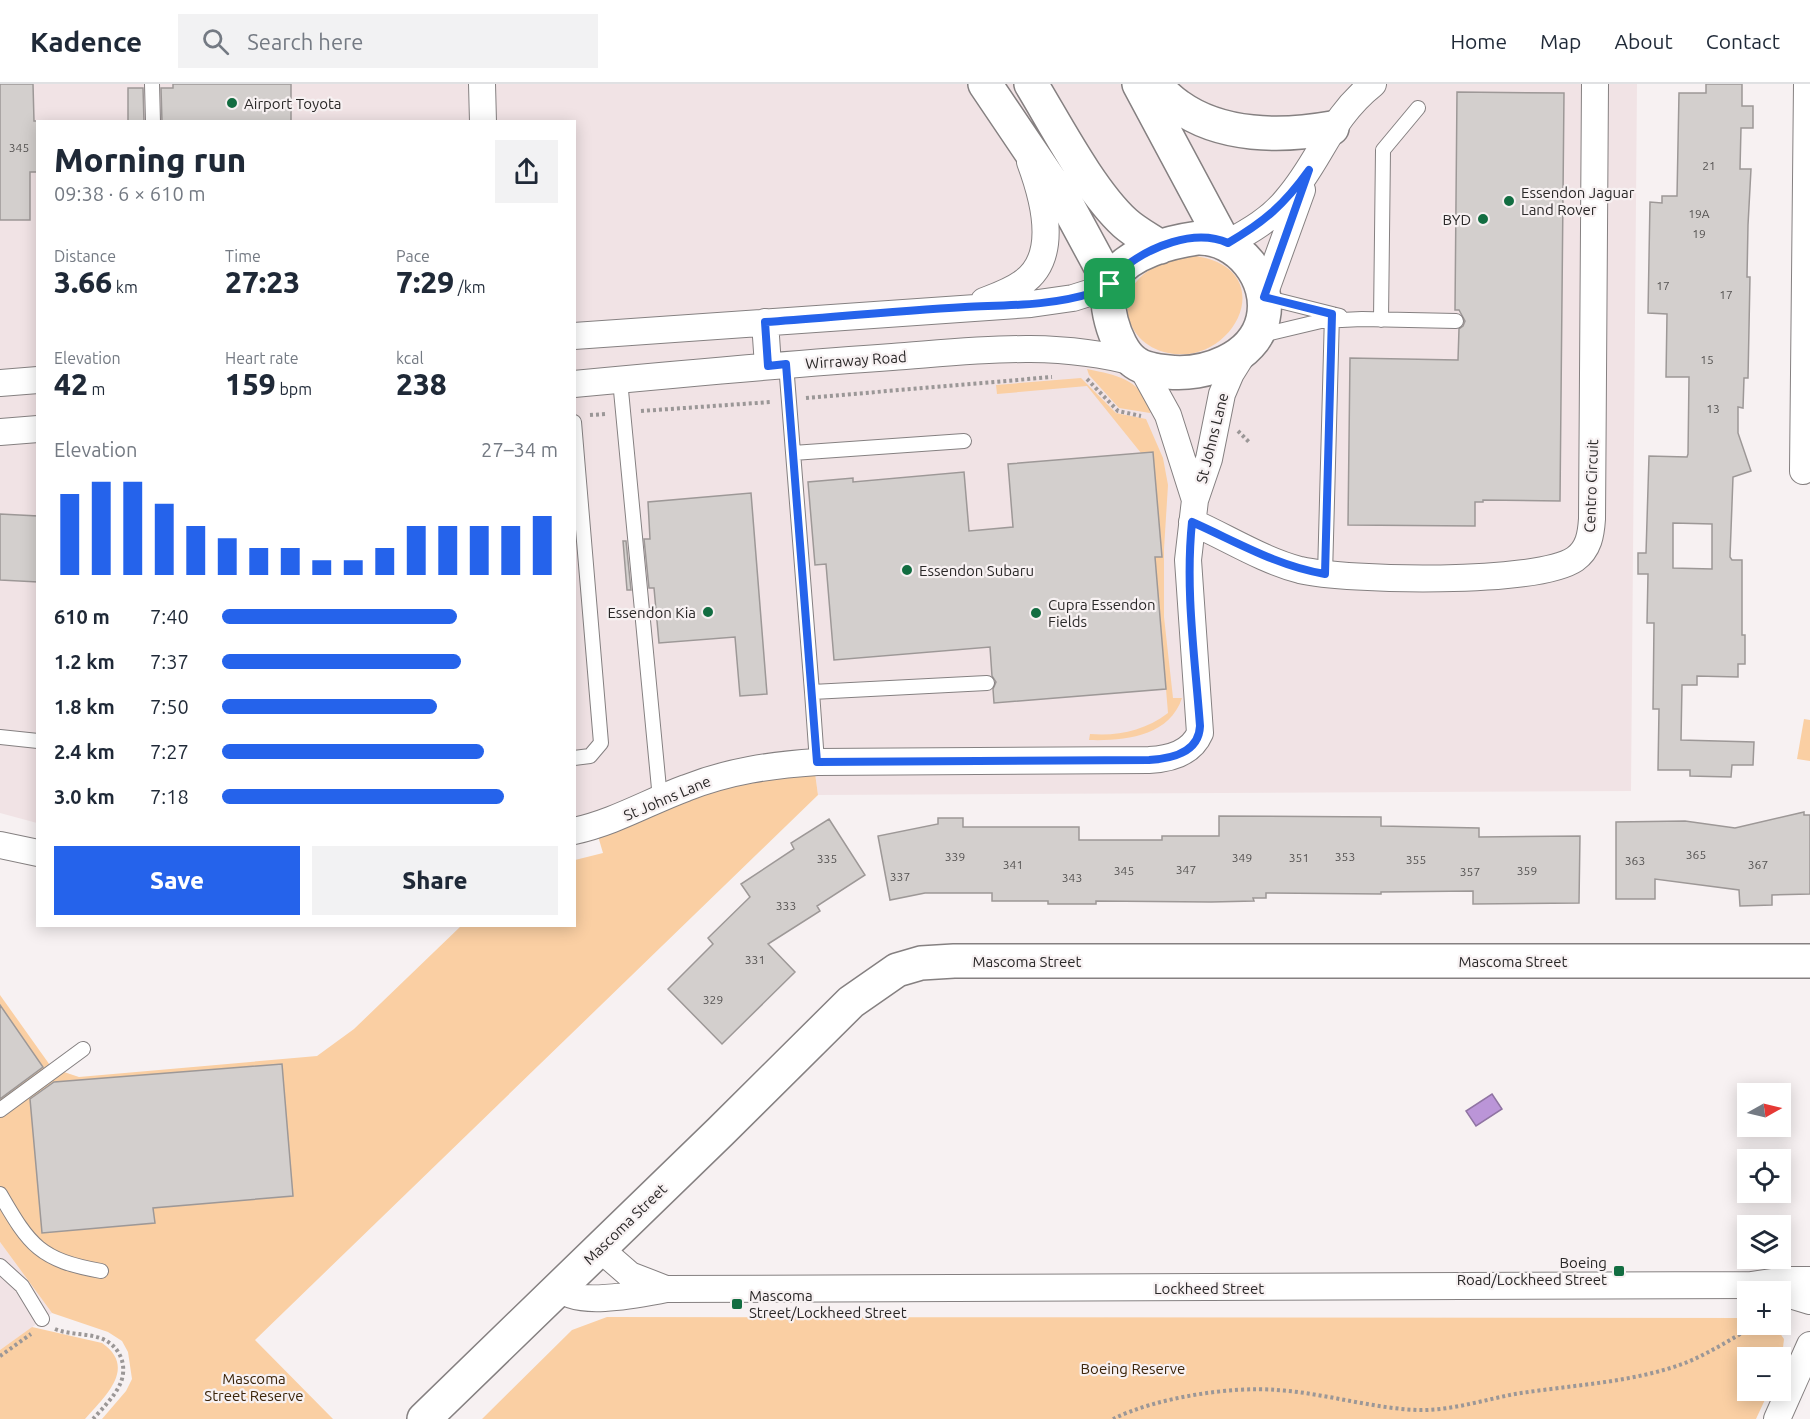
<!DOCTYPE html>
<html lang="en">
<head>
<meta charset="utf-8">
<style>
	:root { --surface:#fff; --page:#f2f2f3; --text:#1f2937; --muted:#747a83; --line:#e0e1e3; --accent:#2563eb }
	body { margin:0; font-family:Ubuntu,sans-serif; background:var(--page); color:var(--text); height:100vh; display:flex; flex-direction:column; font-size:22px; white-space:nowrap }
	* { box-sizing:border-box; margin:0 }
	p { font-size:20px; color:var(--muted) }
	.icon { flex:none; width:33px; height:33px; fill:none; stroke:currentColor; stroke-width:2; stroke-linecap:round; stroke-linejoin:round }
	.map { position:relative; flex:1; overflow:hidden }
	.drawer { position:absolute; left:36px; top:36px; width:540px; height:807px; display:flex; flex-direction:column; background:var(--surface); border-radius:0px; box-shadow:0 3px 15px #0003 }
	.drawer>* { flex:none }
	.needle { width:39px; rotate:82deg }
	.tools { position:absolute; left:1737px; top:999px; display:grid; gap:12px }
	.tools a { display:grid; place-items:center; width:54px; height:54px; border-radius:0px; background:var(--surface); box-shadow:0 3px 15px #0003; font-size:30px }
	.pin { position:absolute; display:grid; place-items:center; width:51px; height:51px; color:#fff; margin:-26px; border-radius:12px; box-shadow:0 3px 9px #0006 }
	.round { display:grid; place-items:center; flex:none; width:63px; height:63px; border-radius:0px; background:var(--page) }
	.summary { display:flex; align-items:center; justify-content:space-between; height:102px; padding:0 18px }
	h1 { font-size:33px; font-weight:800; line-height:45px }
	.metrics { display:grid; grid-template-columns:repeat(3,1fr); gap:9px; height:102px; padding:6px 18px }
	.metrics div { display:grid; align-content:center }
	.metrics b { font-size:30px; font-weight:800 }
	.metrics small { font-size:16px; font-weight:400 }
	.metrics p { font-size:16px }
	.chart { height:168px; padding:12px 18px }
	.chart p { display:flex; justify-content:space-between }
	.chart svg { width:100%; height:108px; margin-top:6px; stroke:var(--accent); stroke-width:6 }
	.cta { display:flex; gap:12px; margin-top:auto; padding:12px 18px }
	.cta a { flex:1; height:69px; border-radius:0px; background:var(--accent); color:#fff; font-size:24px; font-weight:800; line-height:69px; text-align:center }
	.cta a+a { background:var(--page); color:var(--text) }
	ul { padding:0 18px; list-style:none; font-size:20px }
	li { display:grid; grid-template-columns:96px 72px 1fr; align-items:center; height:45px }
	li i { height:15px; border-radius:8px; background:var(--accent) }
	header { display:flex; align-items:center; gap:36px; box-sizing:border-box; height:84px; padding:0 30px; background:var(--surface); border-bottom:2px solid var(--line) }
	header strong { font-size:28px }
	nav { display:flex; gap:33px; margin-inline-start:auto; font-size:21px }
	.search { width:420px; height:54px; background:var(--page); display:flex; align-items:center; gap:15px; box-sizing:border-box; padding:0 21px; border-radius:0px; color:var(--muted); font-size:22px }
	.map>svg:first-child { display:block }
	.built { fill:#f1e3e5 }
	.green { fill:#facfa3 }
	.water { fill:#bb95d8; stroke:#9074a3; stroke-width:1.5 }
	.building { fill:#d3cfcd; stroke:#9d9897; stroke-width:1.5; fill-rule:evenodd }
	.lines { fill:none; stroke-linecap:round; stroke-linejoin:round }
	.service-casing { stroke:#858081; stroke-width:16 }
	.minor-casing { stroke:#858081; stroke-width:28 }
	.secondary-casing { stroke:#858081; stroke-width:36 }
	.primary-casing { stroke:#858081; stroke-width:36 }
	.motorway-casing { stroke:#858081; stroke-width:36 }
	.path { stroke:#9b9797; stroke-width:4; stroke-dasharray:3 3; stroke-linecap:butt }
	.service { stroke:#fff; stroke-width:14 }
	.minor { stroke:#fff; stroke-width:26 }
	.secondary { stroke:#fff; stroke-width:33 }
	.primary { stroke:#fff; stroke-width:33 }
	.motorway { stroke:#fff; stroke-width:33 }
	.route-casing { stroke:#fff; stroke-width:12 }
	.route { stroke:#2563eb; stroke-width:8 }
	.poi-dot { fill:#126d41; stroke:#f7f1f2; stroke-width:2 }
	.labels { text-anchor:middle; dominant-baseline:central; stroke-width:4.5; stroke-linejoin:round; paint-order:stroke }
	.number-label { font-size:12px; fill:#545251 }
	.poi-label { font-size:15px; fill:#2a2828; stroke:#f7f1f2; text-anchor:start }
	.street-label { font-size:15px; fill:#2a2828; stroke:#f7f1f2 }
	.park-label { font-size:15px; fill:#3b2409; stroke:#f7f1f2 }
</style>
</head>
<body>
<header>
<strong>Kadence</strong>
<div class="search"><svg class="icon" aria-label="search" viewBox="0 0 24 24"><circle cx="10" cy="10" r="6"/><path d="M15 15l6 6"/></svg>Search here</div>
<nav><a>Home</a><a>Map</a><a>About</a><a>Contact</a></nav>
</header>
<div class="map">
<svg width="1810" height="1335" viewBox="0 0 1810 1335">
	<rect width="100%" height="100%" fill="#f7f1f2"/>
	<!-- built -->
	<path class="built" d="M 0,0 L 1637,0 L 1631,707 L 818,711 L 815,689 L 732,699 L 598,752 L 575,758 L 574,38 L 38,38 L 37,739 L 0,729 Z
		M 0,1158 L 52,1229 L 0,1266 Z"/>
	<!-- green -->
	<path class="green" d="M 1196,172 C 1284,186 1232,287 1164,268 C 1125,257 1113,211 1148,187 C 1163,177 1179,173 1196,172 Z
		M 1087,285 C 1120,292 1134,294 1153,323 L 1150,329 L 1119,324 L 1089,291 Z
		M 1081,294 L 1116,329 L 1146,335 L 1163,374 L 1168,401 L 1164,465 L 1164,533 L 1173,614 L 1182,614 C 1169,653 1124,657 1089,656 L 1090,650 C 1119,652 1144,647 1168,629 L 1155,473 L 1162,472 L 1153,368 L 1141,369 L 1087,302 L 997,310 L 996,301 Z
		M 1804,635 L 1810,636 L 1810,677 L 1797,675 Z
		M 815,689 L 818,711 L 255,1256 L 333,1335 L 102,1335 L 126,1307 L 132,1295 L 128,1268 L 122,1257 L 108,1248 L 52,1229 L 0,1158 L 0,911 L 52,984 L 79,993 L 317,972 L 354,945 L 461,842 L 574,842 L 575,776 L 603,769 L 598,752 L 732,699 Z
		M 607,1233 L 1747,1234 L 1748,1240 L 1774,1241 L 1784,1255 L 1781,1281 L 1780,1274 L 1748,1274 L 1748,1306 L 1769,1307 L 1756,1335 L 482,1335 L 572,1246 Z
		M 32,1243 L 102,1259 C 138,1284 104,1313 85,1335 L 0,1335 L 0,1266 Z"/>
	<!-- water -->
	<path class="water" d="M 1492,1010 L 1502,1025 L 1476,1042 L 1466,1027 Z"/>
	<!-- building -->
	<path class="building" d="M 0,0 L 33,0 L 34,37 L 38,37 L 38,88 L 30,88 L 30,136 L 0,136 Z
		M 173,0 L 291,0 L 291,38 L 162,38 L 161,4 L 173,4 Z
		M 1706,0 L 1742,0 L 1742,22 L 1753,22 L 1753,44 L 1741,44 L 1740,85 L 1751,85 L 1748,141 L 1747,193 L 1750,193 L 1748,294 L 1744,294 L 1743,324 L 1738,323 L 1738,349 L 1751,387 L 1733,393 L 1730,473 L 1732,476 L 1742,476 L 1742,551 L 1745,551 L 1745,580 L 1738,580 L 1738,593 L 1697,592 L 1697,601 L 1682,601 L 1681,656 L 1754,658 L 1753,681 L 1732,681 L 1731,693 L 1690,692 L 1690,686 L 1658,686 L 1659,625 L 1653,625 L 1654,539 L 1647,539 L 1648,490 L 1638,490 L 1638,469 L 1646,469 L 1649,372 L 1687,373 L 1688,370 L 1689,293 L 1666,293 L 1667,230 L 1648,229 L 1650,118 L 1662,119 L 1662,112 L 1677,112 L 1679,9 L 1706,9 ZM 1673,439 L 1712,440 L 1712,485 L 1673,484 Z
		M 128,4 L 143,4 L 144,38 L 128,38 Z
		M 1457,8 L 1564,9 L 1560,417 L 1483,416 L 1483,418 L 1475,418 L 1475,442 L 1348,441 L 1350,274 L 1458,276 L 1459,245 L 1463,242 L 1465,237 L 1459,226 L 1455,226 Z
		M 1153,368 L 1162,473 L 1155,473 L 1166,605 L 994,619 L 993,605 L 996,598 L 992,592 L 990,563 L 834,576 L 826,480 L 815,481 L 808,398 L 853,394 L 853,398 L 964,388 L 969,447 L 1013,443 L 1008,380 Z
		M 751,409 L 767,610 L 740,612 L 735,553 L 659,559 L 654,504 L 649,504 L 644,455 L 650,455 L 648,418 Z
		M 0,430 L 38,432 L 38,498 L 0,496 Z
		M 623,457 L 626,457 L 631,506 L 627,506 Z
		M 1804,728 L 1804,731 L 1810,731 L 1810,810 L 1772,811 L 1772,821 L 1740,822 L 1739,806 L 1655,795 L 1655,815 L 1616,815 L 1616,738 L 1685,737 L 1735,744 Z
		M 1219,732 L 1381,733 L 1381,742 L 1479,744 L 1479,753 L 1580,752 L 1579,819 L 1473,820 L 1473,807 L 1381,808 L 1381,810 L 1266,809 L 1266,814 L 1253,814 L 1254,817 L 1211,818 L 1096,817 L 1096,820 L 1048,820 L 1048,817 L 992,817 L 992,809 L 925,809 L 890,816 L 878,752 L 938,740 L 938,734 L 963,734 L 963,743 L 1079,743 L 1079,756 L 1162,756 L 1162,752 L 1219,752 Z
		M 829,735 L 865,791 L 817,822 L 820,827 L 768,860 L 795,888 L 722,960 L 668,905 L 713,860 L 708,854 L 750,813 L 741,800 L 794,765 L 791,759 Z
		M 0,921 L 43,983 L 0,1015 Z
		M 282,980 L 293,1112 L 153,1124 L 155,1139 L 42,1149 L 30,1015 L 54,998 Z"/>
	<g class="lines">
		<defs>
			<path id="service" d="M 152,0 L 153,38
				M 1264,213 L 1340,232
				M 1381,236 L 1383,66 L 1418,24
				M 1258,252 L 1321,237 L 1362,235 L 1456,237
				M 786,280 L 812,608 L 987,599
				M 620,296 L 660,715
				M 574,338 L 601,659 L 590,672 L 574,674
				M 793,369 L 964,357
				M 1325,491 L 1332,230
				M 812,608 L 817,678
				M 0,653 L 38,657
				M 0,1026 L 83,965
				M 0,1110 C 30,1162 40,1176 101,1187
				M 0,1182 L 22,1202 L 42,1235"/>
			<path id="minor" d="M 482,0 L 483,38
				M 1228,159 C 1250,147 1271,135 1287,115 C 1321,76 1329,35 1373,0
				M 1264,211 L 1302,106
				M 984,217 C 997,212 1011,207 1022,199 C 1061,173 1043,113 1030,78
				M 765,238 L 768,282
				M 574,252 L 1031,220 L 1073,214 L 1108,203
				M 1141,282 L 1168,331 L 1195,416
				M 0,299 L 38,296
				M 574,300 C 680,290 786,280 892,273 C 974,267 1055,256 1136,279
				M 0,348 L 38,345
				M 1803,387 L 1807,0
				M 1192,438 C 1228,454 1262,476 1300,486 C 1347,497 1537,501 1575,475 C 1589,465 1591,450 1592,435 L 1595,0
				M 574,747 C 615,738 648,718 686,704 C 729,687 771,681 817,678 L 1149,676 C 1169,675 1191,670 1200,649 L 1188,476 L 1195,416 L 1209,375 L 1222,310 L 1231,289 L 1246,265
				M 0,761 L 38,769
				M 599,1164 L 630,1191 L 666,1205
				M 560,1204 C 576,1224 644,1209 667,1205 L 1751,1201 L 1786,1196 L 1810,1196
				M 1780,1208 L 1810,1217
				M 1777,1335 L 1810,1261"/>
			<path id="secondary" d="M 424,1335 L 721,1047 L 851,918 L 897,886 L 921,879 L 954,877 L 1810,877"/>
			<path id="primary" d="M 985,0 L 1070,126 L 1110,200
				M 1031,0 C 1056,41 1090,107 1125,139 C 1135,148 1148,155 1160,163
				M 1198,154 C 1238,153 1272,195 1263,235 C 1254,275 1204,292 1168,288 C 1157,287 1141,284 1133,277 C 1115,263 1100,213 1113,193 C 1130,168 1170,158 1198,154 Z"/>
			<path id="motorway" d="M 1139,0 L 1223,157
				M 1153,0 C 1161,7 1169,16 1178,22 C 1221,53 1281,53 1332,44"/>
		</defs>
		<!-- service casing -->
		<use href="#service" class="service-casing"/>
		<!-- minor casing -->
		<use href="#minor" class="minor-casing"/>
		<!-- secondary casing -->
		<use href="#secondary" class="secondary-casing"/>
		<!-- primary casing -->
		<use href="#primary" class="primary-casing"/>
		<!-- motorway casing -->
		<use href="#motorway" class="motorway-casing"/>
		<!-- path -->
		<path class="path" d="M 1087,295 L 1118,327 L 1141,332
			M 806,314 L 1052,293
			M 641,327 L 771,318
			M 590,331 L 607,330
			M 1238,347 L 1249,358
			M 55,1245 C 70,1251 85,1249 100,1254 C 118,1260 128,1279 121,1298 C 116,1311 102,1325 93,1335
			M 0,1272 L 31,1250
			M 1113,1335 C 1155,1314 1230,1302 1277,1306 C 1324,1309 1370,1324 1417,1326 C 1450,1327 1483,1316 1515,1310 C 1570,1301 1632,1299 1685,1279 C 1710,1269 1733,1254 1757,1240"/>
		<!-- service -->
		<use href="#service" class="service"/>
		<!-- minor -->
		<use href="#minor" class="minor"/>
		<!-- secondary -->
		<use href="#secondary" class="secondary"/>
		<!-- primary -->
		<use href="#primary" class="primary"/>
		<!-- motorway -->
		<use href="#motorway" class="motorway"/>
	</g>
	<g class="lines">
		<defs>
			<path id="route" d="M 1309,86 L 1264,213 L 1332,230 L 1325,490 C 1277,482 1237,458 1192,438 C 1185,506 1195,574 1200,642 C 1199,669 1170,675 1149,676 L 817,678 L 786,280 L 768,282 L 765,238 C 832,233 898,227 965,223 C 1007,221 1051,222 1092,209 C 1113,202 1107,197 1122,185 C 1149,163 1194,144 1228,159 C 1264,138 1284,121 1309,86 Z"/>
		</defs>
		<!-- route casing -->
		<use href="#route" class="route-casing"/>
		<!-- route -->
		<use href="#route" class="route"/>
	</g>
	<!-- markers -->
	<g class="poi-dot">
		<circle cx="232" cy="19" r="6"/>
		<circle cx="1509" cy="117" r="6"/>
		<circle cx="1483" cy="135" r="6"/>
		<circle cx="907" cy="486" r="6"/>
		<circle cx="708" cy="528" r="6"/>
		<circle cx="1036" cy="529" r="6"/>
		<rect x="1613" y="1181" width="12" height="12" rx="3"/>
		<rect x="731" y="1214" width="12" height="12" rx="3"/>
	</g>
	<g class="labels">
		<!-- number labels -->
		<g class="number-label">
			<text x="19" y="63">345</text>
			<text x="1709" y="81">21</text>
			<text x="1699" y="129">19A</text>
			<text x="1699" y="149">19</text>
			<text x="1663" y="201">17</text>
			<text x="1726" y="210">17</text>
			<text x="1707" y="275">15</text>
			<text x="1713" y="324">13</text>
			<text x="1696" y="770">365</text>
			<text x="955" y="772">339</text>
			<text x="1345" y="772">353</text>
			<text x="1242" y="773">349</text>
			<text x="1299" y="773">351</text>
			<text x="827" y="774">335</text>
			<text x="1416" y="775">355</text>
			<text x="1635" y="776">363</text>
			<text x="1013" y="780">341</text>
			<text x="1758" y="780">367</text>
			<text x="1186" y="785">347</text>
			<text x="1124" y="786">345</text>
			<text x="1527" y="786">359</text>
			<text x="1470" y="787">357</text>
			<text x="900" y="792">337</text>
			<text x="1072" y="793">343</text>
			<text x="786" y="821">333</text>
			<text x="755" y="875">331</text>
			<text x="713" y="915">329</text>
		</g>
		<!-- poi labels -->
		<g class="poi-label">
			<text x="244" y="19">Airport Toyota</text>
			<text x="1521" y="108">Essendon Jaguar<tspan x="1521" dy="17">Land Rover</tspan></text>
			<text x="1471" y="135" text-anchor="end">BYD</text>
			<text x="919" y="486">Essendon Subaru</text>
			<text x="1048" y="520">Cupra Essendon<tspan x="1048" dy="17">Fields</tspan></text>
			<text x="696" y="528" text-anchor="end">Essendon Kia</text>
			<text x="1607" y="1178" text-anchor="end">Boeing<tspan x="1607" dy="17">Road/Lockheed Street</tspan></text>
			<text x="749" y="1211">Mascoma<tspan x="749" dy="17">Street/Lockheed Street</tspan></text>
		</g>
		<!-- street labels -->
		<g class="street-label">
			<text transform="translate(856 276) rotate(-4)">Wirraway Road</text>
			<text transform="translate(1212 354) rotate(-76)">St Johns Lane</text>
			<text transform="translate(1591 402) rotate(-88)">Centro Circuit</text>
			<text transform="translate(667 714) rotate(-23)">St Johns Lane</text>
			<text x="1027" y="877">Mascoma Street</text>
			<text x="1513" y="877">Mascoma Street</text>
			<text transform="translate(625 1140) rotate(-44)">Mascoma Street</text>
			<text x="1209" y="1204">Lockheed Street</text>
		</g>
		<!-- park labels -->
		<g class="park-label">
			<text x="1133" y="1284">Boeing Reserve</text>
			<text x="254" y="1294">Mascoma<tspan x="254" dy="17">Street Reserve</tspan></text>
		</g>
	</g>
</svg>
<div class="tools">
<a><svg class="needle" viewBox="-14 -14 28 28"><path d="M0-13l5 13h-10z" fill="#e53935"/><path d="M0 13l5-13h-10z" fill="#747a83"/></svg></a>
<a><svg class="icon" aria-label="locate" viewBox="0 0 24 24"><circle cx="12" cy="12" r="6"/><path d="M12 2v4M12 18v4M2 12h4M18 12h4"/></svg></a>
<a><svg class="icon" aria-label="layers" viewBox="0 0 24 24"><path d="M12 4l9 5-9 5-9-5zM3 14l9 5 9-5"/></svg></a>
<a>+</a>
<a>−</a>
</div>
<div class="pin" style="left:1110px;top:200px;background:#1e9e55"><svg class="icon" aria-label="arrive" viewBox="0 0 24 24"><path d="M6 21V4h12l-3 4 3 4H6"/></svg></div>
<section class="drawer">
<div class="summary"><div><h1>Morning run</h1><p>09:38 · 6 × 610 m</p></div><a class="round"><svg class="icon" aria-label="share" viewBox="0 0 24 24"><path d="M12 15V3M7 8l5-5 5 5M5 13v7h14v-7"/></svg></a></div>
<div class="metrics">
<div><p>Distance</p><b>3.66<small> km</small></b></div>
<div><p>Time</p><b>27:23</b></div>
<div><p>Pace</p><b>7:29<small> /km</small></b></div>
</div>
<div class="metrics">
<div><p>Elevation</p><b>42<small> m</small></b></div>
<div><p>Heart rate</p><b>159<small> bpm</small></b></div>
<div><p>kcal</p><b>238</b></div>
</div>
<div class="chart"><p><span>Elevation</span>27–34 m</p>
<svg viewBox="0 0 160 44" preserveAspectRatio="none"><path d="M5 44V11M15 44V6M25 44V6M35 44V15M45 44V24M55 44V29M65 44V33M75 44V33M85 44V38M95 44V38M105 44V33M115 44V24M125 44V24M135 44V24M145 44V24M155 44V20"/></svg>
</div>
<ul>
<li><b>610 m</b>7:40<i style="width:70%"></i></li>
<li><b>1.2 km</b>7:37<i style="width:71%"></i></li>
<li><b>1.8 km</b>7:50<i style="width:64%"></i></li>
<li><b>2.4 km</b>7:27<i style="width:78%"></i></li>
<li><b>3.0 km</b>7:18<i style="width:84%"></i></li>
</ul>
<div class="cta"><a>Save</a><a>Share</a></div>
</section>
</div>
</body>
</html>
